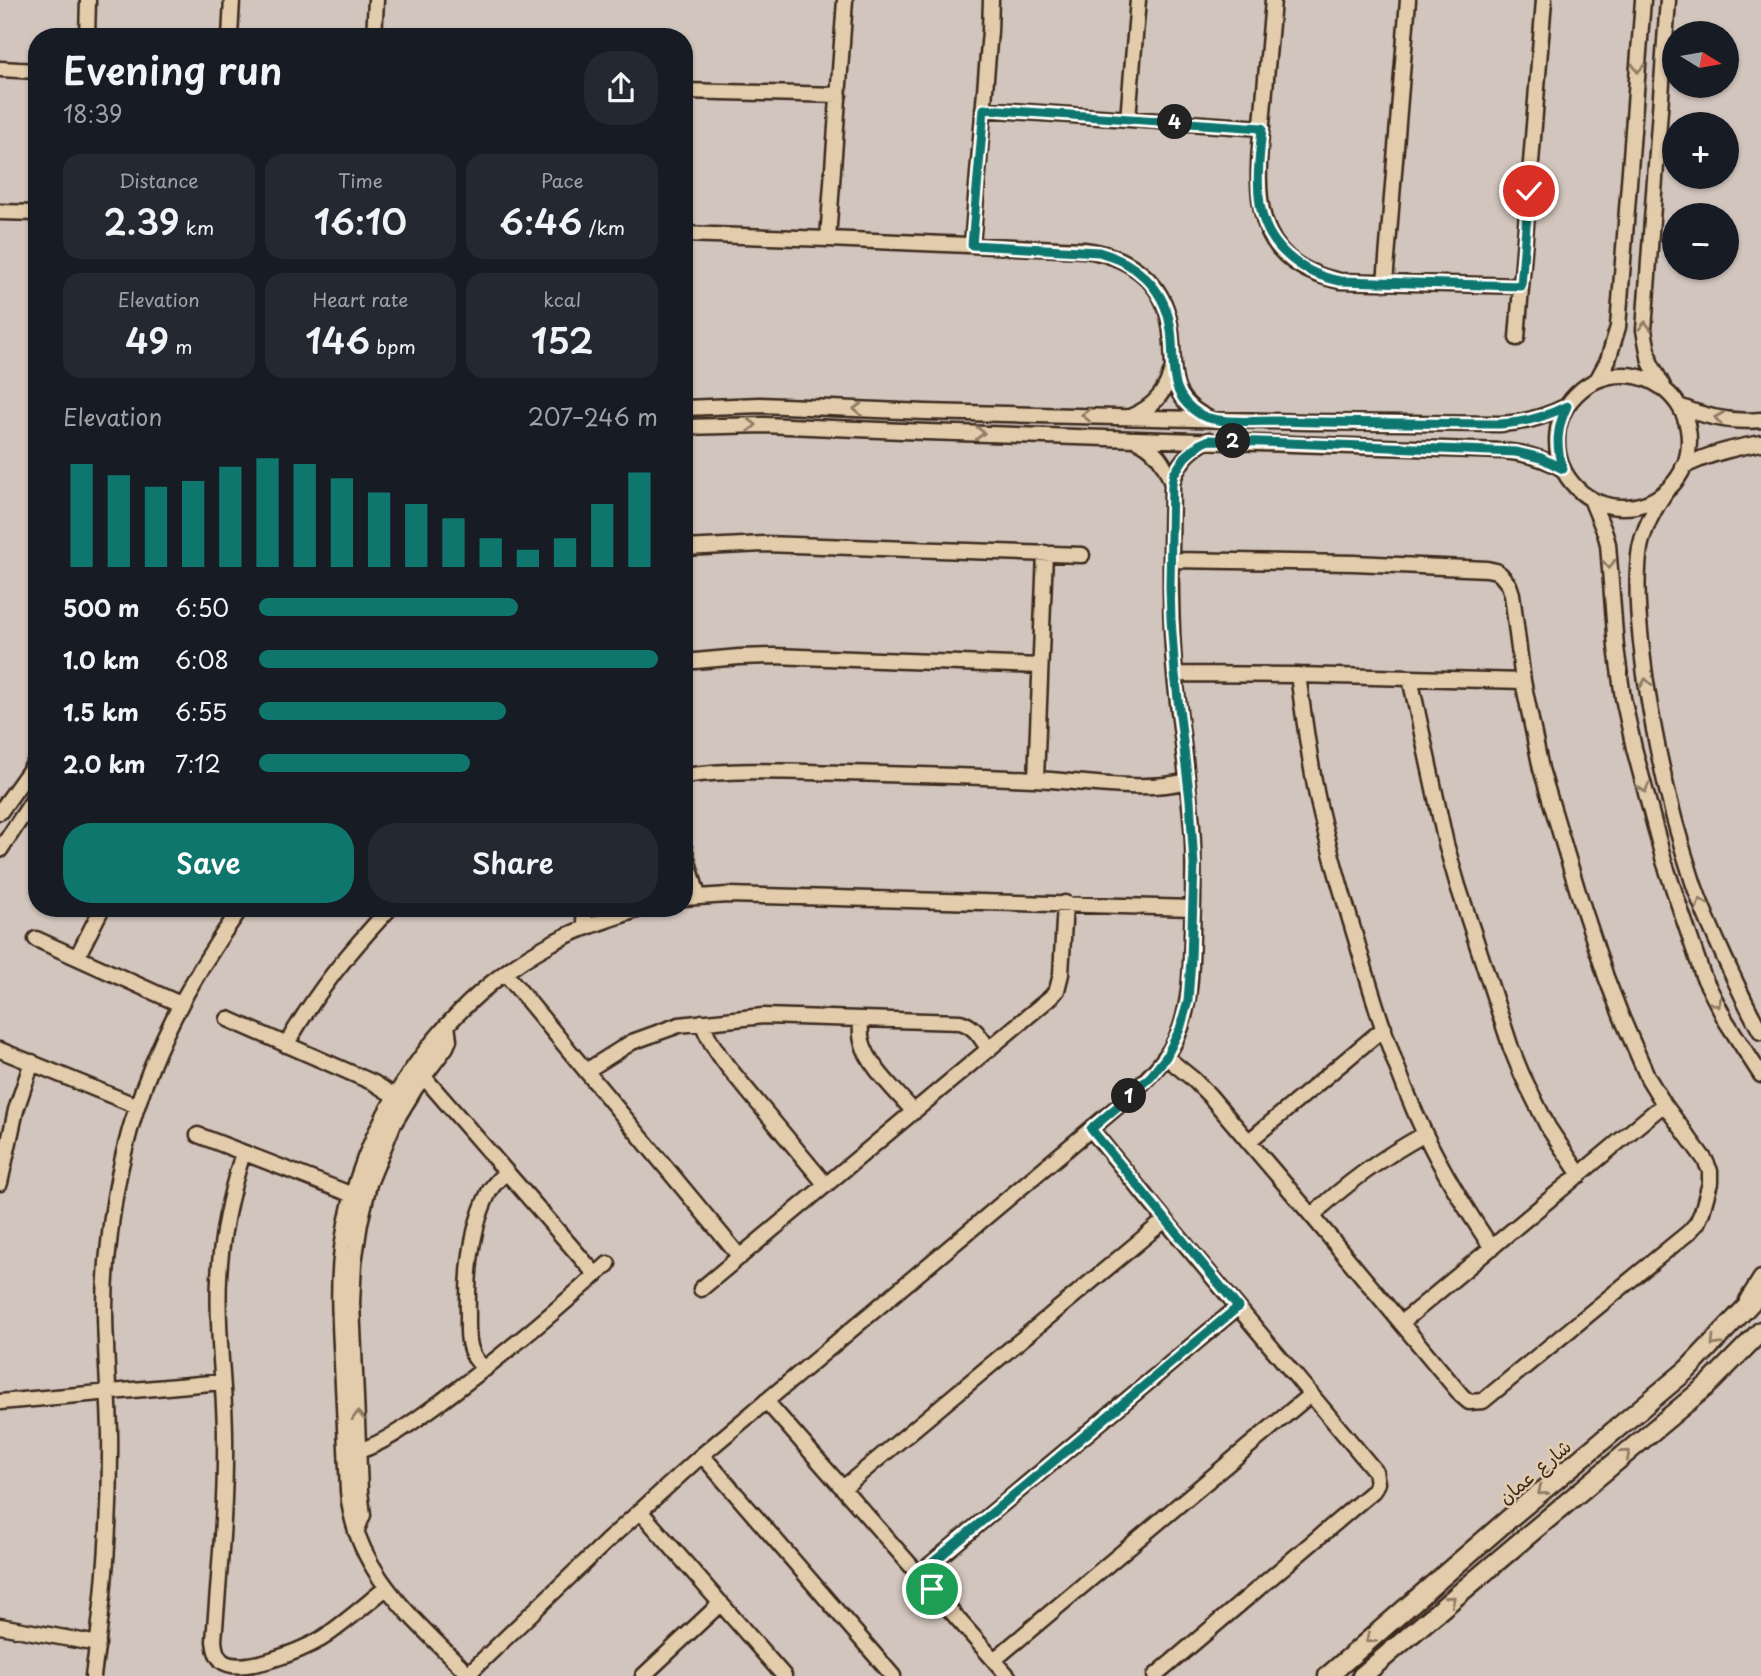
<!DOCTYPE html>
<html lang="en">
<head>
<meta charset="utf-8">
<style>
	:root { --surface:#171b24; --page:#242831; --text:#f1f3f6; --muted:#9ea1a6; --accent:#0f766e }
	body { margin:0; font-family:"Playpen Sans","Playpen Sans Arabic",sans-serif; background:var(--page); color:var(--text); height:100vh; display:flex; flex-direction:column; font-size:26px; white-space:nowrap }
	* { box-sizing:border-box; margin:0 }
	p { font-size:23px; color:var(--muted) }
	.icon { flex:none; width:38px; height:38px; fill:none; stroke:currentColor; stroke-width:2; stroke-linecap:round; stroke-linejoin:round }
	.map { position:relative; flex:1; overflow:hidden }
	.details { position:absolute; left:28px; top:28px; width:665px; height:889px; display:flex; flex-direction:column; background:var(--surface); border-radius:28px; box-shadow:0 2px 5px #0004 }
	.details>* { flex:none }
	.needle { width:46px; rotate:101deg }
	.fabs { position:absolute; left:1662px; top:21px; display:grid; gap:14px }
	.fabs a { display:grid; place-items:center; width:77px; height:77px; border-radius:50%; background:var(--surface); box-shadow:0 2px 5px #0004; font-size:35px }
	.pin { position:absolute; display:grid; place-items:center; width:60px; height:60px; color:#fff; margin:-30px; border:4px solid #fff; border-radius:50%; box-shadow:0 2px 7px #0007 }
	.km { position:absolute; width:35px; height:35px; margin:-18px; border-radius:50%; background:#222; color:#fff; font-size:19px; line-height:35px; text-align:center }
	.round { display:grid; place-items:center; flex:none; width:74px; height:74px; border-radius:28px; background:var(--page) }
	.headline { display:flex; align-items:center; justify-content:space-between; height:119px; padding:0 35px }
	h1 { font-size:38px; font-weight:600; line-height:52px }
	.metrics { display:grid; grid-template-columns:repeat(3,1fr); gap:10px; height:119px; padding:7px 35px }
	.metrics div { display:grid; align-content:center; border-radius:18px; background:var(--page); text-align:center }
	.metrics b { font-size:35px; font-weight:600 }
	.metrics small { font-size:19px; font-weight:400 }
	.metrics p { font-size:19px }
	.chart { height:196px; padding:14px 35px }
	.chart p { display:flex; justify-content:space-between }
	.chart svg { width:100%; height:126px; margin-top:7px; stroke:var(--accent); stroke-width:6 }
	.primary-button { display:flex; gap:14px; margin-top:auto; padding:14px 35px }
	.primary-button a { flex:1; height:80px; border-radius:28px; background:var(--accent); color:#fff; font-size:28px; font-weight:600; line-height:80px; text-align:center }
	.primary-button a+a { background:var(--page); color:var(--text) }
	ul { padding:0 35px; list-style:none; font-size:23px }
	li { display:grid; grid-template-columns:112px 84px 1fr; align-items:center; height:52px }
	li i { height:18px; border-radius:9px; background:var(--accent) }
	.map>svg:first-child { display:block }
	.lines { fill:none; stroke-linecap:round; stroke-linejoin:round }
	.minor-casing { stroke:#3b2a1e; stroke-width:19 }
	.major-casing { stroke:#3b2a1e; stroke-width:23 }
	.minor { stroke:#e3ccac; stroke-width:14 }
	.major { stroke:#e3ccac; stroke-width:18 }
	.oneway { stroke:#8f7b65 }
	.route-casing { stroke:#fff; stroke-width:14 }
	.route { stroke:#0f766e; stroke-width:9 }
	.labels { text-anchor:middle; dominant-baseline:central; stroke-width:5; stroke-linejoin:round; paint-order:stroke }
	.street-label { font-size:19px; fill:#3b2a1e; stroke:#e3ccac }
</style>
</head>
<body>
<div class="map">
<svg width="1761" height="1676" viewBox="0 0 1761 1676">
	<rect width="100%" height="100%" fill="#d2c5bd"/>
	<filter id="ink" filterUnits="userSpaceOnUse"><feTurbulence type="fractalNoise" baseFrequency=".0143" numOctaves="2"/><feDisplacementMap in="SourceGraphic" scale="14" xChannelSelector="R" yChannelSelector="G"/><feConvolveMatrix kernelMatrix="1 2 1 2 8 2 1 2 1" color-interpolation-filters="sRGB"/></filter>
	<g filter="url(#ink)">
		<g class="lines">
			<defs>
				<path id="minor" d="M 1273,0 C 1270,38 1266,75 1263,113 C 1256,188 1246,261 1340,281 L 1521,286
					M 87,37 L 88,0
					M 230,37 L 232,0
					M 374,37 L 376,0
					M 0,69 L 37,71
					M 684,91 L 839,95
					M 983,109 L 1262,128
					M 1128,119 L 1138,0
					M 0,212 L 37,213
					M 684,234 L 828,239 L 1084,250 C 1127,255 1163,280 1170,325 C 1177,366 1162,395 1208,418
					M 828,239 L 845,0
					M 972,245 L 990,31 L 991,0
					M 1385,283 L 1408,0
					M 1517,338 L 1544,0
					M1557 441a66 66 0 1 1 132 0a66 66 0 1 1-132 0Z
					M 1597,380 L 1608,360 L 1618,327 L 1643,0
					M 1663,386 L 1650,362 L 1644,330 L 1668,0
					M 1679,406 C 1705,417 1733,423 1761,420
					M 684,408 L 760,405 L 926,412 L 1309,422 L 1500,424 C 1524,423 1545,417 1567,406
					M 1132,416 C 1154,407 1166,392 1172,370
					M 684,427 L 764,425 L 926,432 L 1503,451 C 1525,453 1544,458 1563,469
					M 1134,439 C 1155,447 1165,463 1172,484
					M 1683,467 C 1708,454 1733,448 1761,443
					M 1666,491 C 1654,509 1644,527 1640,548 C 1634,588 1640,636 1645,675 C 1655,745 1671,815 1693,882 C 1703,912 1717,941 1730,970 C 1740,991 1749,1012 1761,1032
					M 1591,499 L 1605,533 L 1608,544 L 1616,647 L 1623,698 L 1634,748 L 1664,861 L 1703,976 L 1726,1021 L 1761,1075
					M 684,548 L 764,544 L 1082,555
					M 684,662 L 739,657 L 774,656 L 1040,666
					M 1175,674 L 1298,675 L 1523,681
					M 1298,675 C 1304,717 1309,759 1318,801 C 1328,847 1342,893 1356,939 C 1375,1005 1395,1071 1425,1134 C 1444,1174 1467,1211 1492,1248
					M 1410,678 L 1446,844 L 1458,886 L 1511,1048 L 1522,1075 L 1548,1127 L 1580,1175
					M 684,776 C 739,768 793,772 848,773 C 910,775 972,776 1034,779 C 1081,781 1143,793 1187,781
					M 1036,779 L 1045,553
					M 0,812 L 37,760
					M 684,848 L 698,896
					M 0,850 L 37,794
					M 684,898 L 728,895 L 1193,908
					M 582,908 L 587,927
					M 36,939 L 180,1004
					M 77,957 L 102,908
					M 505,973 L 740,1257
					M 228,1019 L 374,1083 L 396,1097
					M 861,1019 C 861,1026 860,1034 862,1041 C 868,1066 897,1092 914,1112
					M 702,1022 C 708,1040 717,1053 728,1067 L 826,1185
					M 286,1045 C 317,991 348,953 390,908
					M 0,1050 L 137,1106
					M 1166,1057 L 1193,1079 L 1209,1095 L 1318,1223 L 1462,1396 L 1469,1402 L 1483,1401 L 1689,1232 L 1697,1223 L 1702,1212 L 1710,1183 L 1710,1171 L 1705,1160 L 1664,1104 L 1648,1078 L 1622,1018 L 1606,977 L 1578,892 L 1541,769 L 1523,681 L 1512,594 L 1509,585 L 1501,575 L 1496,571 L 1487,569 L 1354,563 L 1171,560
					M 586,1071 L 632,1042 L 679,1025 L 763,1016 L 960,1022 C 975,1026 981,1038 989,1050
					M 423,1076 L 596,1275
					M 1091,1129 L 1165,1220 L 1375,1471 L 1377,1483 L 1373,1491 L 1155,1676
					M 198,1135 L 353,1195
					M 1249,1141 L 1384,1028
					M 243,1153 C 230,1194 221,1235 219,1278 C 216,1332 225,1385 225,1438 C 226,1506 219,1574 214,1641 C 215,1649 216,1655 222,1661 C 241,1676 302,1650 321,1639 C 344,1624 365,1605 386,1588
					M 0,1183 L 16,1110 L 32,1062
					M 1312,1216 C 1346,1183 1383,1157 1425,1134
					M 701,1289 L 1051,997 L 1057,990 L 1061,974 L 1065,903
					M 1747,1300 L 1761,1278
					M 1401,1323 L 1664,1104
					M 485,1369 C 480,1364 474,1359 472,1352 C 467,1341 468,1327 468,1315 C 467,1276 471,1228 489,1192 C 493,1184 500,1178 506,1172
					M 766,1401 L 1008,1676
					M 0,1402 L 222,1382
					M 359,1451 C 391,1440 415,1420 442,1401 C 500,1358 555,1312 608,1264
					M 702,1455 L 893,1676
					M 843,1488 L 1165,1220
					M 640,1511 L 784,1676
					M 356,1532 L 363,1515 L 360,1491 L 352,1303 L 354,1263 L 360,1223 L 369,1184 L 393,1125 L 416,1087 L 446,1047 L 449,1040 L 447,1025
					M 919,1574 L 1238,1307
					M 0,1626 L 98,1644
					M 994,1660 L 1311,1394
					M 468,1674 C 416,1620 354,1572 348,1491 C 346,1449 344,1407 342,1364 C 340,1325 337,1287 342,1248 C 358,1124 439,1004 550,944 C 579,928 611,919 643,908
					M 93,1676 C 104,1603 110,1529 110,1455 C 111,1418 107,1381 106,1344 C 104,1310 105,1276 109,1243 C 121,1116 167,1010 241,908
					M 466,1676 L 606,1542 L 702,1455 L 1123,1102 C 1146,1080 1171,1058 1181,1027 C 1191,997 1191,965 1192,933 C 1193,898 1195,862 1192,827 C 1188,776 1180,725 1175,675 C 1169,611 1171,548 1172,484 C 1177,463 1190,449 1209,440
					M 643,1676 L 721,1603"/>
				<path id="major" d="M 1328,1676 L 1511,1517 L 1688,1369 L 1761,1292
					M 1362,1676 L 1527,1536 L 1710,1383 L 1761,1331"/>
			</defs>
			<!-- minor casing -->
			<use href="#minor" class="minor-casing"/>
			<!-- major casing -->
			<use href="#major" class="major-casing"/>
			<!-- minor -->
			<use href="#minor" class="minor"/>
			<!-- major -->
			<use href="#major" class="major"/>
		</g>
		<!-- one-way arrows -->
		<defs><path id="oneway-chevron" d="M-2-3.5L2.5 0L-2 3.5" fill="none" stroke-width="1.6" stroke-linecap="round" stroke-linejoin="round" transform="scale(1.75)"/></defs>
		<g class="oneway">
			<use href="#oneway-chevron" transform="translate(1638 68) rotate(94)"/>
			<use href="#oneway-chevron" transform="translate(1645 326) rotate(-88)"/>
			<use href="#oneway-chevron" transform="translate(858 409) rotate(-178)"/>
			<use href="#oneway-chevron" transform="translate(1086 415) rotate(-179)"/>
			<use href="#oneway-chevron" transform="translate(1719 418) rotate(-170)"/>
			<use href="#oneway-chevron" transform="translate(752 425)"/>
			<use href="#oneway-chevron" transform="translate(980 433) rotate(2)"/>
			<use href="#oneway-chevron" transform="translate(1609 564) rotate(86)"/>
			<use href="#oneway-chevron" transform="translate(1646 683) rotate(-98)"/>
			<use href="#oneway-chevron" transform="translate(1644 788) rotate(75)"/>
			<use href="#oneway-chevron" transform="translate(1701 903) rotate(-111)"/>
			<use href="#oneway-chevron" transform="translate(1717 1003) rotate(62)"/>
			<use href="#oneway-chevron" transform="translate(1715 1342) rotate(134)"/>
			<use href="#oneway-chevron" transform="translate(358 1416) rotate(-93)"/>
			<use href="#oneway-chevron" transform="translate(1626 1454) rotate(-40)"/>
			<use href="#oneway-chevron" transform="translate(1542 1491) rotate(140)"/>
			<use href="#oneway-chevron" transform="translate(1451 1600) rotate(-40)"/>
			<use href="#oneway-chevron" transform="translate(1370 1639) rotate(139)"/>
		</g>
	</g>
	<g class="lines" filter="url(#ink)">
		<defs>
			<path id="route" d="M 932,1589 L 919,1574 L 1238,1307 L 1091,1129 L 1123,1102 L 1151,1076 L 1166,1057 L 1180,1029 L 1188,1001 L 1191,960 L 1194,865 L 1190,800 L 1175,674 L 1171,619 L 1170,586 L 1172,484 L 1174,474 L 1185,457 L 1200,444 L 1209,440 L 1516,452 L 1541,458 L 1563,469 C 1555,446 1557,427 1567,406 C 1545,417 1524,423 1500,424 C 1425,423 1350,423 1275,421 C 1256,421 1217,424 1201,415 C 1163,393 1177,358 1170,324 C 1163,286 1134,262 1099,252 L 972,245 L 984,109 L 1262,128 C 1260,153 1256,179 1260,204 C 1266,246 1300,273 1340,281 L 1521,286 L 1529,191"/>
		</defs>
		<!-- route casing -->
		<use href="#route" class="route-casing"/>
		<!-- route -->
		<use href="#route" class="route"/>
	</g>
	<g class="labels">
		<!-- street labels -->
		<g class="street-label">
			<text transform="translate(1534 1471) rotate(-40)">شارع عمان</text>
		</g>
	</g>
</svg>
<div class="fabs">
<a><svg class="needle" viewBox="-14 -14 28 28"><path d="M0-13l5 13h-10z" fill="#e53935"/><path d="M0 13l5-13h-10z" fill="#9ea1a6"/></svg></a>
<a>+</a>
<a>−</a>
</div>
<div class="pin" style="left:932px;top:1589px;background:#1e9e55"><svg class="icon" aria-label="arrive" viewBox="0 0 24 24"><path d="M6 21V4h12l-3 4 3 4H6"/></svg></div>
<div class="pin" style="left:1529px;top:191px;background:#d93025"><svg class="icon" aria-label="check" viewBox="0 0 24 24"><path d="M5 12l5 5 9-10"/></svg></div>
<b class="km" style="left:1129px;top:1096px">1</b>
<b class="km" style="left:1233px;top:441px">2</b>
<b class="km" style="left:1175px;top:122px">4</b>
<section class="details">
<div class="headline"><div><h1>Evening run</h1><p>18:39</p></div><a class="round"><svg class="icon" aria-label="share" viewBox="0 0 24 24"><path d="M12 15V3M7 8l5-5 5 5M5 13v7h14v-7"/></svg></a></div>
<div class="metrics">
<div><p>Distance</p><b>2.39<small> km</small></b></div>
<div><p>Time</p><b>16:10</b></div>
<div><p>Pace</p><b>6:46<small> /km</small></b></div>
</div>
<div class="metrics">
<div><p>Elevation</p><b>49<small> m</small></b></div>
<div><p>Heart rate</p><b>146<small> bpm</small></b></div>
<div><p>kcal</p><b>152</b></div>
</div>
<div class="chart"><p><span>Elevation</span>207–246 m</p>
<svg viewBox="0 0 160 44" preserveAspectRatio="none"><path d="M5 44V8M15 44V12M25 44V16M35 44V14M45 44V9M55 44V6M65 44V8M75 44V13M85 44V18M95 44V22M105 44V27M115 44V34M125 44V38M135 44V34M145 44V22M155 44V11"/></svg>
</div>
<ul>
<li><b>500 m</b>6:50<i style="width:65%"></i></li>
<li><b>1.0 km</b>6:08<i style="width:100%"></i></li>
<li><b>1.5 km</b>6:55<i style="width:62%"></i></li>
<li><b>2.0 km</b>7:12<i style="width:53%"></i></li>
</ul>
<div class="primary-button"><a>Save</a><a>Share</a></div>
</section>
</div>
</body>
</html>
